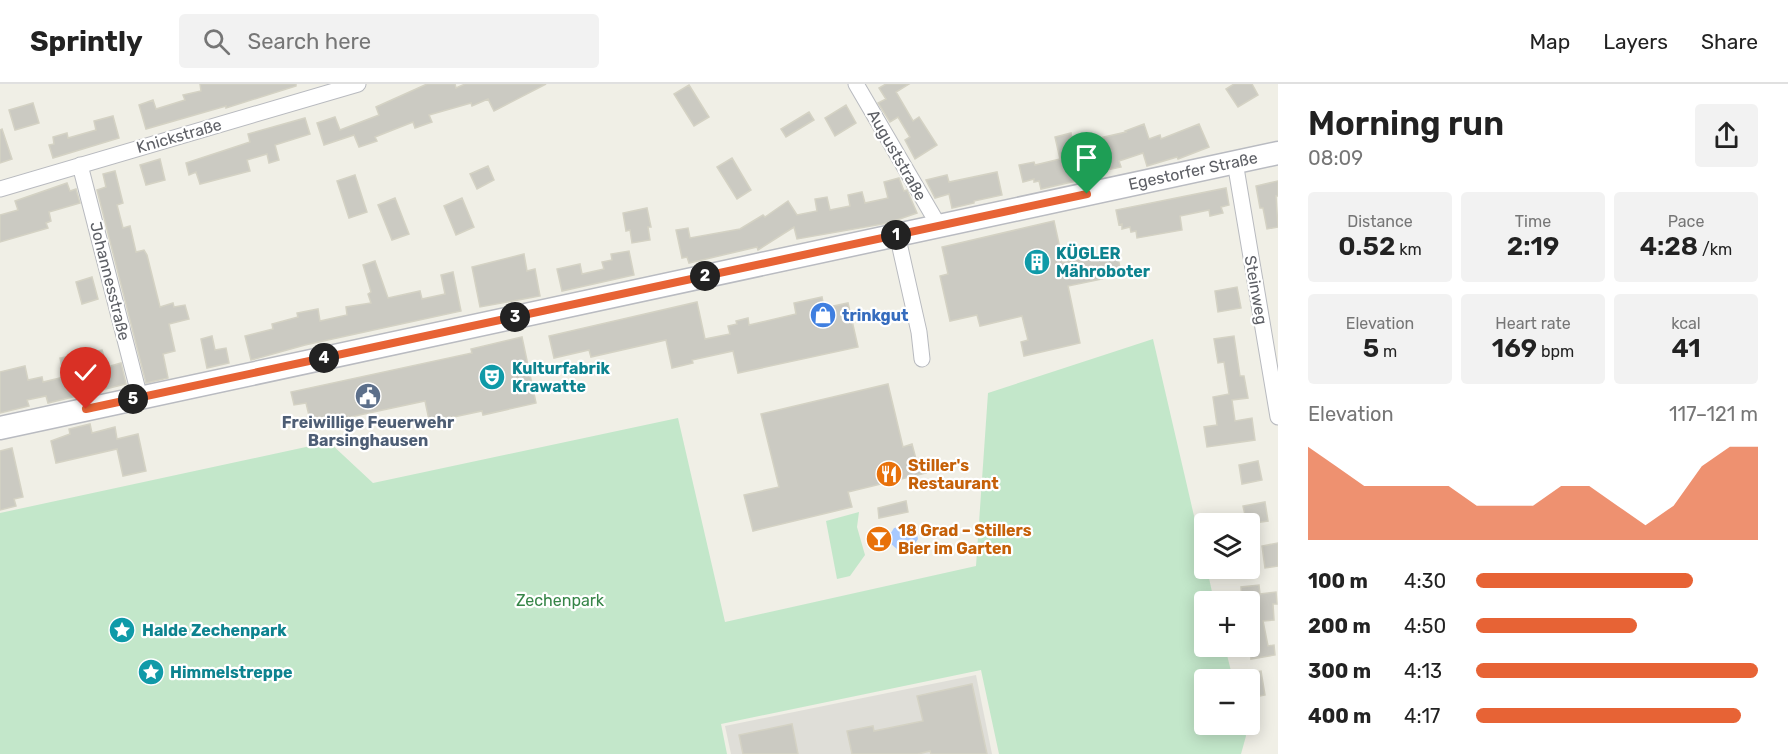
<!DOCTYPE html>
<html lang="en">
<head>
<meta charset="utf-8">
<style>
	:root { --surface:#fff; --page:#f2f2f2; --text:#222; --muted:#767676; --line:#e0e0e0; --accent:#e76335 }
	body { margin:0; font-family:Rubik,sans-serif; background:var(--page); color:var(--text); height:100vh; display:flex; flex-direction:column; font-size:22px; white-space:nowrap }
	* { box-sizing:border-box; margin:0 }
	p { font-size:20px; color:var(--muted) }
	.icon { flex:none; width:33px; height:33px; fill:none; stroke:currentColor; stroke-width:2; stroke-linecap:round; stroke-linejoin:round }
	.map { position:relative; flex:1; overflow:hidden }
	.sheet { display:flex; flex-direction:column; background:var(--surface); width:510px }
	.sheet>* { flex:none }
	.fabs { position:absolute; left:1194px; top:429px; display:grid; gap:12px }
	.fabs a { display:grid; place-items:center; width:66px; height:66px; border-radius:6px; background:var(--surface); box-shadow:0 3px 15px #0003; font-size:30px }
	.pin { position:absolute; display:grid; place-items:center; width:51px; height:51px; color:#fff; margin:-62px -26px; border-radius:50% 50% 50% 0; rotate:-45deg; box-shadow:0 0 6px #0007 }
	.pin .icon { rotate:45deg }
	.km { position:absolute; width:30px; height:30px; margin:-15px; border-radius:50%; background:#222; color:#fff; font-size:16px; line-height:30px; text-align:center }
	.round { display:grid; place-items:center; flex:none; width:63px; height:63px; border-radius:6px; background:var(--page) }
	.head { display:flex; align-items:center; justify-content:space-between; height:102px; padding:0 30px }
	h1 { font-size:33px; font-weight:600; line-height:45px }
	.metrics { display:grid; grid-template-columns:repeat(3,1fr); gap:9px; height:102px; padding:6px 30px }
	.metrics div { display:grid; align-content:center; border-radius:6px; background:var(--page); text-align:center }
	.metrics b { font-size:26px; font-weight:600 }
	.metrics small { font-size:16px; font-weight:400 }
	.metrics p { font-size:16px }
	.chart { height:168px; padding:12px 30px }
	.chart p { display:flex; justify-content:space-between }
	.chart svg { width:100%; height:108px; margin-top:6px; fill:var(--accent); opacity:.7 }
	ul { padding:0 30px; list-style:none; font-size:20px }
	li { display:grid; grid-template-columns:96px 72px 1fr; align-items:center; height:45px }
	li i { height:15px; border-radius:8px; background:var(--accent) }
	header { display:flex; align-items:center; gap:36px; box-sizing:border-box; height:84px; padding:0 30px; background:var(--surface); border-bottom:2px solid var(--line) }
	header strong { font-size:28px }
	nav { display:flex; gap:33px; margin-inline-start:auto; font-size:21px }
	.search { width:420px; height:54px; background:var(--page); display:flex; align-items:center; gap:15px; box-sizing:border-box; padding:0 21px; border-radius:6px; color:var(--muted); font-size:22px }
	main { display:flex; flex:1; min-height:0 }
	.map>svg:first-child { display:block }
	.industrial { fill:#dfded8 }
	.green { fill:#c3e7ca }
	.water { fill:#a8c9fe }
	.building { fill:#cbcac2; stroke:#d4d2c4; stroke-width:1.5 }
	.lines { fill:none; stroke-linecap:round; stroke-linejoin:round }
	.minor-casing { stroke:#b8babf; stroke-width:17 }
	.secondary-casing { stroke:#b9bbc1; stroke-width:25 }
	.minor { stroke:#fff; stroke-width:15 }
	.secondary { stroke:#fff; stroke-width:22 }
	.route-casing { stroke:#fff; stroke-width:12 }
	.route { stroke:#e76335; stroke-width:8 }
	.labels { text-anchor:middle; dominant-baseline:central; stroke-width:4.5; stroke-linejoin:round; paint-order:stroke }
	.street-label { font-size:16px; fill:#5e6066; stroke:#fff }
	.culture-label { font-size:16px; font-weight:bold; fill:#0d838f; stroke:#fff; text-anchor:start }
	.shop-label { font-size:16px; font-weight:bold; fill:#366cbe; stroke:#fff; text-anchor:start }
	.service-label { font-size:16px; font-weight:bold; fill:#4e5e75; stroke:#fff }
	.food-label { font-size:16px; font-weight:bold; fill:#c56008; stroke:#fff; text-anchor:start }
	.park-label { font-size:16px; fill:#368548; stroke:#fff }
</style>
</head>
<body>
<header>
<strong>Sprintly</strong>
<div class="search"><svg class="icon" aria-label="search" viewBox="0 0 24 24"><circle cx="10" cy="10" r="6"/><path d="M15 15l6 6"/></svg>Search here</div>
<nav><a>Map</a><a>Layers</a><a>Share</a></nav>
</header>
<main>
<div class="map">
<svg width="1278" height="670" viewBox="0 0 1278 670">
	<rect width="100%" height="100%" fill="#f0efe6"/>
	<!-- industrial -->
	<path class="industrial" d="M 976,591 L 992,670 L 731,670 L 725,642 Z"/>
	<!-- green -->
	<path class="green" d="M 1153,255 L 1204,475 L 1204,484 L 1207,485 L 1214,517 L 1204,518 L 1204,562 L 1225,563 L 1233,595 L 1204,596 L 1204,640 L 1243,641 L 1246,652 L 1241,670 L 999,670 L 981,586 L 721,640 L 727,670 L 0,670 L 0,429 L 329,358 L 373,399 L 678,334 L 725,538 L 976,482 L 988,309 Z
		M 859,428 L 857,443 L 865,471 L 850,492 L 837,495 L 826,437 Z"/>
	<!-- water -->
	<path class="water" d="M 908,441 L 915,442 L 918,455 C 913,464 906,464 897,465 L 890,459 L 889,452 L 894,444 Z"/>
	<!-- building -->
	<path class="building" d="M 200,0 L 296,0 L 296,2 L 226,24 L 226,22 L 146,45 L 139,21 L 153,16 L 156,25 L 185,16 L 183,11 L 201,7 Z
		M 427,0 L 455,0 L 456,4 L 465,0 L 546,0 L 494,27 L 488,15 L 472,22 L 471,19 L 429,31 L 432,38 L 415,44 L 413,38 L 375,53 L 377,57 L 359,63 L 354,51 L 324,61 L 317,39 L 335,33 L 340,46 L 379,31 L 376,23 Z
		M 886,0 L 909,0 L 896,8 L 913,37 L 919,33 L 937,61 L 915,75 L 905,56 L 910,53 L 898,33 L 890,38 L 878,19 L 886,15 L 879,4 Z
		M 1234,0 L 1252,0 L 1258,11 L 1238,23 L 1226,5 Z
		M 689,1 L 709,33 L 694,42 L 674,10 Z
		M 33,19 L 39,39 L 15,46 L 9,26 Z
		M 846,21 L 856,39 L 835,52 L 825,34 Z
		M 809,28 L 814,36 L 786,53 L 781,45 Z
		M 113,32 L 119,54 L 53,74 L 49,61 L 54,60 L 53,53 L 67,49 L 68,54 L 96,46 L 94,37 Z
		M 305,34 L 310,50 L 275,61 L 279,76 L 269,79 L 267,70 L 247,76 L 250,87 L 200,100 L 196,88 L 189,91 L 186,79 L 250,58 L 248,50 Z
		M 1144,40 L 1149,55 L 1160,51 L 1161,55 L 1199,40 L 1209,63 L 1178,75 L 1177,73 L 1147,82 L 1143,69 L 1119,77 L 1121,83 L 1093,89 L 1094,93 L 1041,105 L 1039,97 L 1034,98 L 1034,95 L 1023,98 L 1019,81 L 1034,78 L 1035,81 L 1060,75 L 1055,53 L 1071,49 L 1073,60 L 1126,48 L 1125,47 Z
		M 2,45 L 12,75 L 0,79 L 0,46 Z
		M 732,74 L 751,106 L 737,115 L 717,83 Z
		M 160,75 L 165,96 L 146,101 L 140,81 Z
		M 488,82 L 494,96 L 477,105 L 470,90 Z
		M 115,87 L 123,119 L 117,121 L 123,144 L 130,142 L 136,168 L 144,166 L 147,171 L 160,223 L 173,219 L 174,223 L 185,221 L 189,235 L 169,240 L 175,267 L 163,270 L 168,294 L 146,299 L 97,106 L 106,103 L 103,90 Z
		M 997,88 L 1002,111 L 974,117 L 974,119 L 952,124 L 949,110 L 935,114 L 926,96 L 947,91 L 949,98 Z
		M 355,91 L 367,128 L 349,134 L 337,97 Z
		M 899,94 L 904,107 L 907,106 L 917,129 L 888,139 L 797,155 L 794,143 L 758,166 L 757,163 L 689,179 L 687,173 L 682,174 L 676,146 L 688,144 L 690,154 L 740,145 L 763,131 L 765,133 L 788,117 L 797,131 L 817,127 L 815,115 L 827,113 L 830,126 L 850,122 L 848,111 L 862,108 L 865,119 L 888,114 L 884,98 Z
		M 1278,97 L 1278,112 L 1276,112 L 1278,143 L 1267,145 L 1263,124 L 1260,124 L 1256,102 Z
		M 67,99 L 70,107 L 76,105 L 80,119 L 49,128 L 51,137 L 46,139 L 48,144 L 0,158 L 0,131 L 18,126 L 15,117 Z
		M 1226,104 L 1229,121 L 1221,123 L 1223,129 L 1210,132 L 1209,126 L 1180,132 L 1182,146 L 1137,154 L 1136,147 L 1131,148 L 1130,143 L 1122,145 L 1122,140 L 1119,141 L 1116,126 Z
		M 395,114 L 409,150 L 392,156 L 378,121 Z
		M 462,114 L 474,143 L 456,151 L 444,122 Z
		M 647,124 L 651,143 L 648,143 L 650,156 L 632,159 L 630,146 L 626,147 L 623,129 Z
		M 1054,137 L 1063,178 L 1117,167 L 1120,184 L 1100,188 L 1102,195 L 1068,202 L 1080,259 L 1024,272 L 1021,258 L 1028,256 L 1022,232 L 980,242 L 977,231 L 950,237 L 940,192 L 948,190 L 942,163 Z
		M 629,167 L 634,191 L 562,207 L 557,185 L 580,180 L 582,190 L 604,185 L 602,178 L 612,176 L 611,170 Z
		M 524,170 L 527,187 L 535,185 L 540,212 L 480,223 L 472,183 Z
		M 375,177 L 388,214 L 420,207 L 422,215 L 445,210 L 441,191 L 453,188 L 461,227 L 305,261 L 251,276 L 245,252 L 273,245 L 272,240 L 298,233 L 297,229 L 318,225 L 320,237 L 347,231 L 346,223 L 371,219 L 368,210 L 371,208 L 363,181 Z
		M 92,193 L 98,215 L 82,220 L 76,198 Z
		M 1237,203 L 1241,224 L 1218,228 L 1215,207 Z
		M 822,213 L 824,224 L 848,219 L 858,263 L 738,289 L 733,267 L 692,276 L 693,279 L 672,284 L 666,256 L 591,273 L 589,266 L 554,274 L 549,252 L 697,218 L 705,255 L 730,250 L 728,242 L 737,240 L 736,237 L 748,234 L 749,241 L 796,230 L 794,219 Z
		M 212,252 L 215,266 L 226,264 L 229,279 L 207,284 L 201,255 Z
		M 1234,252 L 1240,292 L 1244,292 L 1248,314 L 1232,316 L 1235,337 L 1252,334 L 1255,356 L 1207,363 L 1204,343 L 1217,341 L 1213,313 L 1229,310 L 1224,278 L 1218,279 L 1214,255 Z
		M 522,253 L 536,319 L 483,331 L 482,327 L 449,334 L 450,341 L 431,345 L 425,317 L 336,336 L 337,339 L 312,344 L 306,319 L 294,321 L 291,308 L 472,269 L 471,265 Z
		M 102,266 L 107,283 L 121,279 L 126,300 L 48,319 L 46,312 L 27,316 L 29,322 L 0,329 L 0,288 L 25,282 L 28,296 L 42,293 L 43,298 L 64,293 L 60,274 Z
		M 888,300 L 903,363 L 912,360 L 916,375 L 922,374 L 926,389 L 848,408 L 852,423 L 753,447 L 744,411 L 779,403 L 761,330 Z
		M 90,340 L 92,349 L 115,343 L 117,355 L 138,350 L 146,387 L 123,392 L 117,365 L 56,379 L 51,357 L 70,350 L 69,345 Z
		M 12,364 L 23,413 L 14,415 L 16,422 L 0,426 L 0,367 Z
		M 1258,377 L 1262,396 L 1242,400 L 1239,381 Z
		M 906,417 L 908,428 L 879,434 L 878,424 Z
		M 1265,418 L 1268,437 L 1247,440 L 1243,422 Z
		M 1278,459 L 1278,482 L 1265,484 L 1262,462 Z
		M 1259,501 L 1260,510 L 1276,508 L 1277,520 L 1273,520 L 1274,536 L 1263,537 L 1268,562 L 1274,561 L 1275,571 L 1251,575 L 1250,554 L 1255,553 L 1251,519 L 1242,518 L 1241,503 Z
		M 1261,587 L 1265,611 L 1250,614 L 1250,589 Z
		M 972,600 L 987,670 L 931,670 L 930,667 L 918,670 L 852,670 L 847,647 L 873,642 L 874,647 L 923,637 L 917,612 Z
		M 792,640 L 798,670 L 743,670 L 739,651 Z"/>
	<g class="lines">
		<defs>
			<path id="minor" d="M 856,0 L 939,142
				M 1235,78 L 1278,333
				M 80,81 L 140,314
				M 0,105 L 358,0
				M 897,150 L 919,248 L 922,275"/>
			<path id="secondary" d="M 0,344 L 1278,69"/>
		</defs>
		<!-- minor casing -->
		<use href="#minor" class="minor-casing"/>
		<!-- secondary casing -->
		<use href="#secondary" class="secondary-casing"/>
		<!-- minor -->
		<use href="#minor" class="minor"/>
		<!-- secondary -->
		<use href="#secondary" class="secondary"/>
	</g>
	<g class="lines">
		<defs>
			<path id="route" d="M 86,325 L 1087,110"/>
		</defs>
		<!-- route casing -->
		<use href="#route" class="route-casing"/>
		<!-- route -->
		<use href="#route" class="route"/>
	</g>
	<!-- icons -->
	<defs>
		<symbol id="building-disc" viewBox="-11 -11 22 22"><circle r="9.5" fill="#0f9aa8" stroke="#fff"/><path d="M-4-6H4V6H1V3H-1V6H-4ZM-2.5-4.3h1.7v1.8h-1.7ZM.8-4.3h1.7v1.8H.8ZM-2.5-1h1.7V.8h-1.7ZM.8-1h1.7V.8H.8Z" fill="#fff"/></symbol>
		<symbol id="shop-disc" viewBox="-11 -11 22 22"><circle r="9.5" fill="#3f7fe0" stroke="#fff"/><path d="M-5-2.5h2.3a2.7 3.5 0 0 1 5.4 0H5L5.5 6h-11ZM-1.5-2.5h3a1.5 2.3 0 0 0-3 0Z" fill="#fff"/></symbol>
		<symbol id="theatre-disc" viewBox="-11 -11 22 22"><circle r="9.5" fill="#0f9aa8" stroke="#fff"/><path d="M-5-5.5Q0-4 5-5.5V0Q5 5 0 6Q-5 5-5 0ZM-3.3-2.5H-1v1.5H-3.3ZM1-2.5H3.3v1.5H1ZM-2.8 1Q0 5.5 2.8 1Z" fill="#fff"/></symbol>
		<symbol id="civic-disc" viewBox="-11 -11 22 22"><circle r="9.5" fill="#5c6f8a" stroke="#fff"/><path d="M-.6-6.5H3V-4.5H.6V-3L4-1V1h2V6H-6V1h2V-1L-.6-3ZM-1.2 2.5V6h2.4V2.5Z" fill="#fff"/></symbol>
		<symbol id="restaurant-disc" viewBox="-11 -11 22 22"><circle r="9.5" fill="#e8710a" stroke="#fff"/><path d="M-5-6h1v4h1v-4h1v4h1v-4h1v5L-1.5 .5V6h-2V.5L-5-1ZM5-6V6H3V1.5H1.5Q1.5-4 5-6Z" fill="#fff"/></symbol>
		<symbol id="bar-disc" viewBox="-11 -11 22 22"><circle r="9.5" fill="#e8710a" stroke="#fff"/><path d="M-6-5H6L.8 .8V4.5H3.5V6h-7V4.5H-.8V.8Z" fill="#fff"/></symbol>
		<symbol id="sight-disc" viewBox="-11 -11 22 22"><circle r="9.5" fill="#0f9aa8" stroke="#fff"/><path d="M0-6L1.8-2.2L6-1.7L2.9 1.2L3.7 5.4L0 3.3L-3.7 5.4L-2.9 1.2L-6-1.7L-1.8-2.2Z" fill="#fff"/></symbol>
	</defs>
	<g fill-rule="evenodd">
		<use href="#building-disc" x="1022" y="163" width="30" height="30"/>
		<use href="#shop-disc" x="808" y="216" width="30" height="30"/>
		<use href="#theatre-disc" x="477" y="278" width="30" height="30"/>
		<use href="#civic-disc" x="353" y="297" width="30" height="30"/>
		<use href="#restaurant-disc" x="874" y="375" width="30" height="30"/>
		<use href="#bar-disc" x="864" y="440" width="30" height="30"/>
		<use href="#sight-disc" x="107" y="531" width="30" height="30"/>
		<use href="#sight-disc" x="136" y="573" width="30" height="30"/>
	</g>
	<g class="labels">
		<!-- street labels -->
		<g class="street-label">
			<text transform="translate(179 52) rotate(-16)">Knickstraße</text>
			<text transform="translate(897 71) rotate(60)">Auguststraße</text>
			<text transform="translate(1193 87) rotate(-12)">Egestorfer Straße</text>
			<text transform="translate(110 197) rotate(76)">Johannesstraße</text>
			<text transform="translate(1256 206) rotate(80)">Steinweg</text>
		</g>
		<!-- culture labels -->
		<g class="culture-label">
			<text x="1056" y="169">KÜGLER<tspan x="1056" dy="18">Mähroboter</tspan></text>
			<text x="512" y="284">Kulturfabrik<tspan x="512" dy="18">Krawatte</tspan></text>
			<text x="142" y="546">Halde Zechenpark</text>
			<text x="170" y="588">Himmelstreppe</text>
		</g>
		<!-- shop labels -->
		<g class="shop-label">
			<text x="842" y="231">trinkgut</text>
		</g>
		<!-- service labels -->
		<g class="service-label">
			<text x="368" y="338">Freiwillige Feuerwehr<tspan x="368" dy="18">Barsinghausen</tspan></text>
		</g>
		<!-- food labels -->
		<g class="food-label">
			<text x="908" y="381">Stiller's<tspan x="908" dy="18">Restaurant</tspan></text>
			<text x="898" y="446">18 Grad – Stillers<tspan x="898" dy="18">Bier im Garten</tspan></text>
		</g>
		<!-- park labels -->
		<g class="park-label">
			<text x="560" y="516">Zechenpark</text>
		</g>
	</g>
</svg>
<div class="fabs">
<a><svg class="icon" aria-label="layers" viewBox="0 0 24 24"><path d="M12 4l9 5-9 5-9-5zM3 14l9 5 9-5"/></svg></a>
<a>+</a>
<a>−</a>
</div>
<div class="pin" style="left:1087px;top:110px;background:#1e9e55"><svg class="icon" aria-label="arrive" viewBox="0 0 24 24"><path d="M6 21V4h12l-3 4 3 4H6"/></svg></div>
<div class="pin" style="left:86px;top:325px;background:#d93025"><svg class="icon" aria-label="check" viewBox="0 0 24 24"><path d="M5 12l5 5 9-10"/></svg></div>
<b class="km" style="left:896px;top:151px">1</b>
<b class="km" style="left:705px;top:192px">2</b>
<b class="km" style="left:515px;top:233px">3</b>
<b class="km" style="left:324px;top:274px">4</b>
<b class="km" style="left:133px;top:315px">5</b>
</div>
<section class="sheet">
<div class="head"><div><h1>Morning run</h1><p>08:09</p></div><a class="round"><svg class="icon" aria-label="share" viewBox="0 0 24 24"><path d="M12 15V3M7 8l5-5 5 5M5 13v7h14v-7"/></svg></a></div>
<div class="metrics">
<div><p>Distance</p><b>0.52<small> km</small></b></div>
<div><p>Time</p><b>2:19</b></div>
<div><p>Pace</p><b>4:28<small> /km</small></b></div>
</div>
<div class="metrics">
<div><p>Elevation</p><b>5<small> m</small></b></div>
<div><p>Heart rate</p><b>169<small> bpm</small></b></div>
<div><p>kcal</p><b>41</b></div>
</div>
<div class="chart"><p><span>Elevation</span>117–121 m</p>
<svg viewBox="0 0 160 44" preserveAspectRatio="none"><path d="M0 44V6L10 14L20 22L30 22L40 22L50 22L60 30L70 30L80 30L90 22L100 22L110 30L120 38L130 30L140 14L150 6L160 6V44z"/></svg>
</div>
<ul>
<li><b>100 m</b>4:30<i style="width:77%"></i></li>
<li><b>200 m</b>4:50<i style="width:57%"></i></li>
<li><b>300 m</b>4:13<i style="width:100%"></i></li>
<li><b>400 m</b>4:17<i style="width:94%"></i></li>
</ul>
</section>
</main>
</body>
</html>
